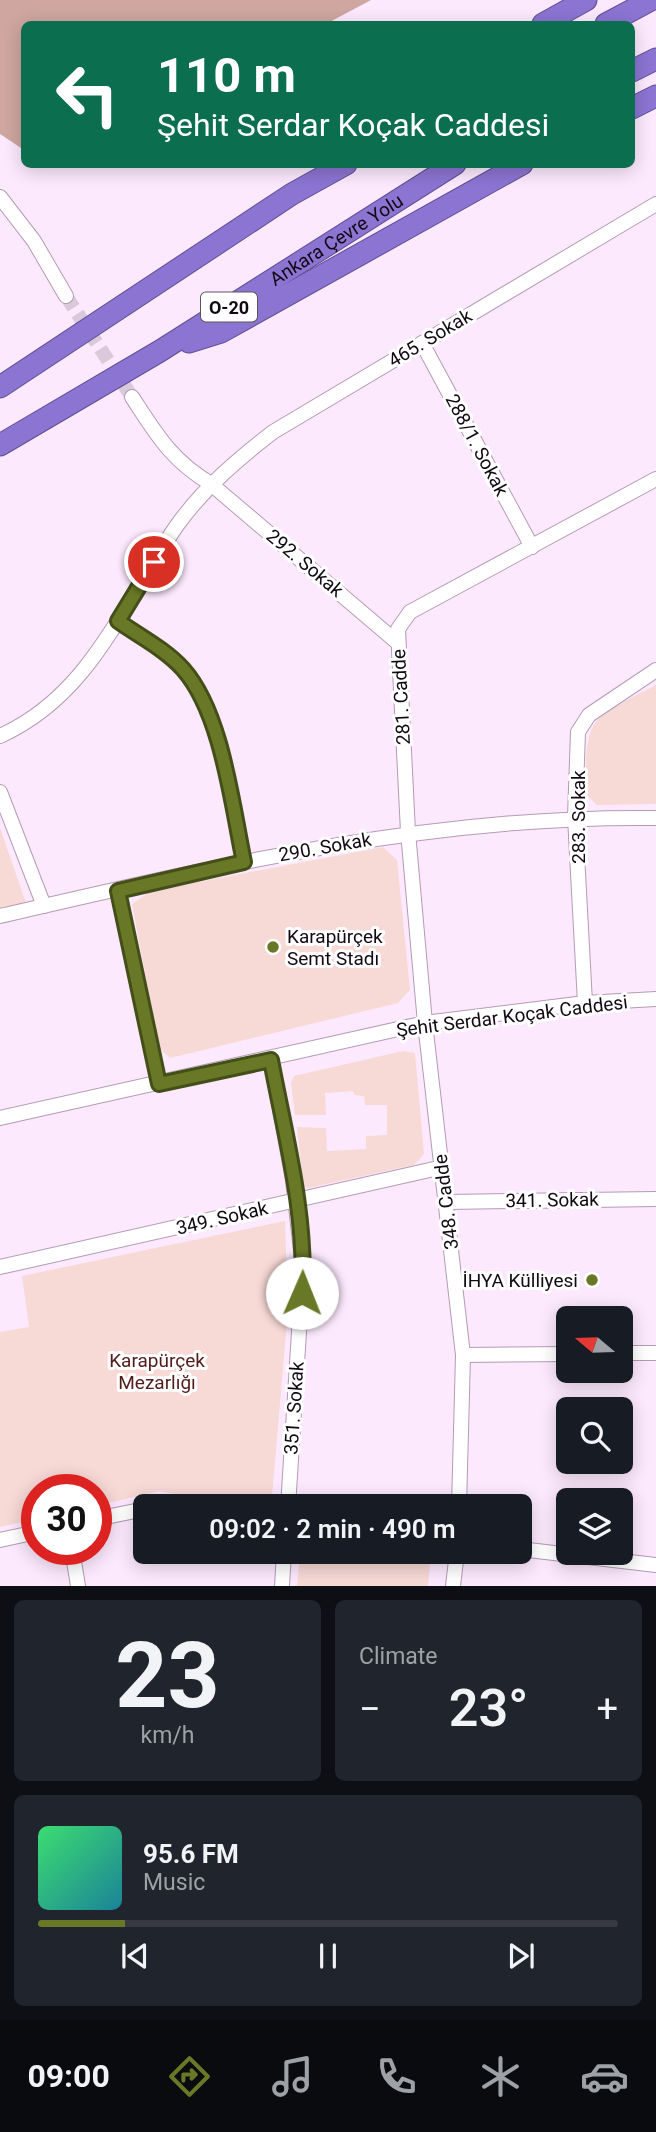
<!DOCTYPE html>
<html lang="en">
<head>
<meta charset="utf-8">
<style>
	:root { --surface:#171b24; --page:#20242c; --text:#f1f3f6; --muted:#9ea1a6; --line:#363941; --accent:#697826 }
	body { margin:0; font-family:Roboto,sans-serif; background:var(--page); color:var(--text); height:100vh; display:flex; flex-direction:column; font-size:26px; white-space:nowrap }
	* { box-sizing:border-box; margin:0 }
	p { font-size:23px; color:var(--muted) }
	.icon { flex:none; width:38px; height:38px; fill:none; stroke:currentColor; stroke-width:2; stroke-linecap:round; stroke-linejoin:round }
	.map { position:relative; height:1586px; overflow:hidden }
	.details { display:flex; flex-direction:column; gap:14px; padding:14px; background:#0d0f14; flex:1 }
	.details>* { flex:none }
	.hud { position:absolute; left:21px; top:21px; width:614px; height:147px; border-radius:10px; box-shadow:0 4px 18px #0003; background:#0b6e4f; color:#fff; overflow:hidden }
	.needle { width:46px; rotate:289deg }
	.fabs { position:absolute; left:556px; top:1306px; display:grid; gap:14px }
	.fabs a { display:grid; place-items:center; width:77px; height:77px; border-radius:10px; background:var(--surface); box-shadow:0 4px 18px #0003; font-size:35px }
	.speed { position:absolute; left:21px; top:1474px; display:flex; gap:14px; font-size:35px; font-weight:700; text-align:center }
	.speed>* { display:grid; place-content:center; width:91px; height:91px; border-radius:50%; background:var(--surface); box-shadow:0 4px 18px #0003; line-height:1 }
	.speed .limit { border:10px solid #d22; background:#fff; color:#111 }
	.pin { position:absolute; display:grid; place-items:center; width:60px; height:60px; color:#fff; margin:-30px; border:4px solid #fff; border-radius:50%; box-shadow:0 2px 7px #0007 }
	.me { position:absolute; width:77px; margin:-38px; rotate:1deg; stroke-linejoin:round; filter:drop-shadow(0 0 5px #0008) }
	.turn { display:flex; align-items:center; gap:24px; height:147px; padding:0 21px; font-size:32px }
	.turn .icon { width:91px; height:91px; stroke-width:2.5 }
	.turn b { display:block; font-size:49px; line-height:60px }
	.big { font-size:52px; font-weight:600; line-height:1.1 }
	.details .card { flex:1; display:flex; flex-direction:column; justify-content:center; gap:10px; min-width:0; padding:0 24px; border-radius:10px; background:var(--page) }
	.details .dial { align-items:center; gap:0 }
	.dial b { font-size:91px; line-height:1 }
	.song { display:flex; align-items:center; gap:21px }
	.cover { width:84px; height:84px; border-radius:10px; background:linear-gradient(135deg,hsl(140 70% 55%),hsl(190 70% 35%)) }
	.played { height:7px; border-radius:4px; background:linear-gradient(90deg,var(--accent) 15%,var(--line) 15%) }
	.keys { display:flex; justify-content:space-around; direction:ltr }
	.heat { display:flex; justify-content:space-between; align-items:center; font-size:38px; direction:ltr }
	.details .tiles { flex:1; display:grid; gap:14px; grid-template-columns:1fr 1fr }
	.card:last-child { grid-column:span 2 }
	.trip { position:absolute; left:133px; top:1494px; width:399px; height:70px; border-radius:10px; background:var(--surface); box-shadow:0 4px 18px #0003; font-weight:600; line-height:70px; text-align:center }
	.tabs { display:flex; height:112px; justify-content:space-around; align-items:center; background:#090b0e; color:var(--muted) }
	.tabs .icon { width:49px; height:49px }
	.tabs .on { color:var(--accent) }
	.tabs b { font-size:32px; color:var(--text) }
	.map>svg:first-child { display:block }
	.green { fill:#f7d9d6 }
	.forest { fill:#cfa6a0 }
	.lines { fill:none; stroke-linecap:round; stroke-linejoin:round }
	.minor-tunnel { stroke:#dac8db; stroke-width:14; stroke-dasharray:14 7; stroke-linecap:butt }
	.minor-casing { stroke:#b39bb4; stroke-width:16 }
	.highway-casing { stroke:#614f90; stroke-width:23 }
	.minor { stroke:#fff; stroke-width:14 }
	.highway { stroke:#8c74d3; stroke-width:21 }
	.route-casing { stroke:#444e19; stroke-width:18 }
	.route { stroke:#697826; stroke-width:12 }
	.poi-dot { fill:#697826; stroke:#fff; stroke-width:2.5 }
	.labels { text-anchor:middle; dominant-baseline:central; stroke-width:6; stroke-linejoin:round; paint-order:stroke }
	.shield { fill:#fff; stroke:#59545a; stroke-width:2 }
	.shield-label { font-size:18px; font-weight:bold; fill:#120a13 }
	.street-label { font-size:19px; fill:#120a13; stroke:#fff }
	.poi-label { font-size:19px; fill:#120a13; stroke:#fff; text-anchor:start }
	.park-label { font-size:19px; fill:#511c19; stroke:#fff }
</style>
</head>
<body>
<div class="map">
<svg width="656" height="1586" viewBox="0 0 656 1586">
	<rect width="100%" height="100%" fill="#fde9fe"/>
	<g class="green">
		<path d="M656,685V804L597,805L585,793C587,714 587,721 656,685Z"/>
		<polygon points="0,828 26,903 0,908"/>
		<polygon points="383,847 397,860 410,990 398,1003 170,1058 159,1048 132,904 151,891"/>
		<polygon points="403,1051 415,1053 424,1154 414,1165 308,1188 303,1186 297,1127 326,1128 327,1151 366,1149 366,1136 387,1135 387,1105 365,1105 364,1096 354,1095 353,1091 325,1093 326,1115 295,1115 291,1083 294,1076"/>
		<polygon points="285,1221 288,1311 271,1507 237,1507 159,1491 96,1506 96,1489 37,1489 37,1519 0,1527 0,1332 29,1327 22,1276"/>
		<polygon points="300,1552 346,1552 430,1563 428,1586 297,1586"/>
	</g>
	<polygon class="forest" points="0,0 371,0 326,24 24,24 24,150 0,134"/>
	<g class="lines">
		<polyline class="minor-tunnel" points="66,296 132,397"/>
		<g class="minor-casing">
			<g id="minor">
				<polyline points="0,197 34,241 66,296"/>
				<polyline points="422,343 532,547"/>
				<path d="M132,397C157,435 171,460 211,484L398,643"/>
				<path d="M118,622C139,636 165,649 183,669C223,713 232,805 244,862"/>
				<path d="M0,736C93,694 123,601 178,524C204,488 238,459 273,432L656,204"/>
				<polyline points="0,792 44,906"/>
				<polyline points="118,891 159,1084"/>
				<path d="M0,916C216,866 433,815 656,818"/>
				<polyline points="585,1003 575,817 578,732 589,715 656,670"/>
				<polyline points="271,1060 293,1180 303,1268 288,1507"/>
				<polyline points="0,1118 425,1023 585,1003 656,999"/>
				<polyline points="447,1202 656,1199"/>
				<polyline points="0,1267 443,1167"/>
				<polyline points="621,1353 656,1353"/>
				<polyline points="463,1355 569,1354"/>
				<polyline points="158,1507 174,1507"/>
				<polyline points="459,1507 463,1355 425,1023 408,832 398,629 410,612 656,479"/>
				<polyline points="96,1519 145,1509"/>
				<polyline points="0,1540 37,1532"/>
				<polyline points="72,1549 78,1586"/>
				<polyline points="520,1549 656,1565"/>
				<polyline points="282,1586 284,1552"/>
				<polyline points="453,1586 457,1552"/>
			</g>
		</g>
		<g class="highway-casing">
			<g id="highway">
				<polyline points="543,24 586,0"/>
				<polyline points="606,24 651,0"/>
				<polyline points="632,71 656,59"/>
				<polyline points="632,108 656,96"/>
				<polyline points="189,342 221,332 522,164"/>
				<polyline points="0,387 292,194 346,164"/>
				<path id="s1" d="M0,445L160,351L455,164"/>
			</g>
		</g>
		<use href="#minor" class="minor"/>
		<use href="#highway" class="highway"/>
	</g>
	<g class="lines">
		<g class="route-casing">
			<path id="route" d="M154,562L118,621C139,636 165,649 183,669C222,713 232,805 244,862L118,891L159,1084L271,1060C285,1135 307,1216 302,1293"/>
		</g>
		<use href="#route" class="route"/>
	</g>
	<g class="poi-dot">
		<circle cx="273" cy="947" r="7"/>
		<circle cx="592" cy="1280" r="7"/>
	</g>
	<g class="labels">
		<rect class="shield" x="201" y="292.5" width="56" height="29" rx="5"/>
		<g class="shield-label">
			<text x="229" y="307">O-20</text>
		</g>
		<g class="street-label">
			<text stroke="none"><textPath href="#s1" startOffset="394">Ankara Çevre Yolu</textPath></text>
			<text transform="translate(430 338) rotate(-31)">465. Sokak</text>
			<text transform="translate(477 445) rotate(62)">288/1. Sokak</text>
			<text transform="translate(305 563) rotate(40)">292. Sokak</text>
			<text transform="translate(401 697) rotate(-93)">281. Cadde</text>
			<text transform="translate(578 817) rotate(-90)">283. Sokak</text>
			<text transform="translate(325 847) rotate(-10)">290. Sokak</text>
			<text transform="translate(512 1016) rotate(-7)">Şehit Serdar Koçak Caddesi</text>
			<text transform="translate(552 1200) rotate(-1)">341. Sokak</text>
			<text transform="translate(446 1202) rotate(-97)">348. Cadde</text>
			<text transform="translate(222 1218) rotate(-13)">349. Sokak</text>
			<text transform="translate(294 1408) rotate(-86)">351. Sokak</text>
		</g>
		<g class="poi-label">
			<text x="287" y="936">Karapürçek<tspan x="287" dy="22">Semt Stadı</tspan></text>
			<text x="578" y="1280" text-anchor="end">İHYA Külliyesi</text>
		</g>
		<g class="park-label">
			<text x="157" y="1360">Karapürçek<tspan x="157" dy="22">Mezarlığı</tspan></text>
		</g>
	</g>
</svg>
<div class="fabs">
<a><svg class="needle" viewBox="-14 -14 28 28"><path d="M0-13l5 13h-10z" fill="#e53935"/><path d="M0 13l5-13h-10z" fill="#9ea1a6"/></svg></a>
<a><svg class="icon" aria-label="search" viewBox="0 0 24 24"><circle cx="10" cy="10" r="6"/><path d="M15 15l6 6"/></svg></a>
<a><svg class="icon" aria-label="layers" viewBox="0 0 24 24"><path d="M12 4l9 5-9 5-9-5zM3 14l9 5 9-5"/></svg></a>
</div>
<div class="speed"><div class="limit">30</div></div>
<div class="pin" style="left:154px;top:562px;background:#d93025"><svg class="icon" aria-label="arrive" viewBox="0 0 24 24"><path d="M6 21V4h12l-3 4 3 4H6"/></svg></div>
<svg class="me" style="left:302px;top:1293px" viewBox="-20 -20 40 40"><circle r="19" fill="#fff"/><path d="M0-13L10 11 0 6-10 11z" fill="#697826"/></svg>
<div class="trip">09:02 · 2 min · 490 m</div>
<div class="hud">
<div class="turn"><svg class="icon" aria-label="left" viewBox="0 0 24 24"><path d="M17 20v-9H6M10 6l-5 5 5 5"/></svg><div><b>110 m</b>Şehit Serdar Koçak Caddesi</div></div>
</div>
</div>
<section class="details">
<div class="tiles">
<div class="card dial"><b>23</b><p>km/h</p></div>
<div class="card"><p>Climate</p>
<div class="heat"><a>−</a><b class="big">23°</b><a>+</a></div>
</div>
<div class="card">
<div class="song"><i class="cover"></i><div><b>95.6 FM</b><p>Music</p></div></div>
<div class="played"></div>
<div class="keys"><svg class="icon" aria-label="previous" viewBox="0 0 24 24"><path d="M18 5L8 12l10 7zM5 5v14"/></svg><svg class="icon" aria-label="pause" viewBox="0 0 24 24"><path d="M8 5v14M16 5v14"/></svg><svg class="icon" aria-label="next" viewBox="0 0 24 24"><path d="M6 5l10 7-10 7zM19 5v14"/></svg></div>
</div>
</div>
</section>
<nav class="tabs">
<b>09:00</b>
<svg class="icon on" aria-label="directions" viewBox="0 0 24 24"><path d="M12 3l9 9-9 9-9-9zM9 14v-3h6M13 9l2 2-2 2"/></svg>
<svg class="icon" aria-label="music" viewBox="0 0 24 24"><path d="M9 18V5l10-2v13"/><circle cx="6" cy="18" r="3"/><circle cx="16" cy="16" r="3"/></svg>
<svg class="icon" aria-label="phone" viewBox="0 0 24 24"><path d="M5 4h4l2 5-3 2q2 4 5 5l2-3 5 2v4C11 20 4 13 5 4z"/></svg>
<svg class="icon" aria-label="climate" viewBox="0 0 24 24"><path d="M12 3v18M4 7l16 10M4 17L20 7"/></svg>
<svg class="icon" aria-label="car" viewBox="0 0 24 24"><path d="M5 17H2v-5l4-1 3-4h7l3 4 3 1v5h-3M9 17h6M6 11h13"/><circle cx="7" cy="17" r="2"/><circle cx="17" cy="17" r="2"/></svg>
</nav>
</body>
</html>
